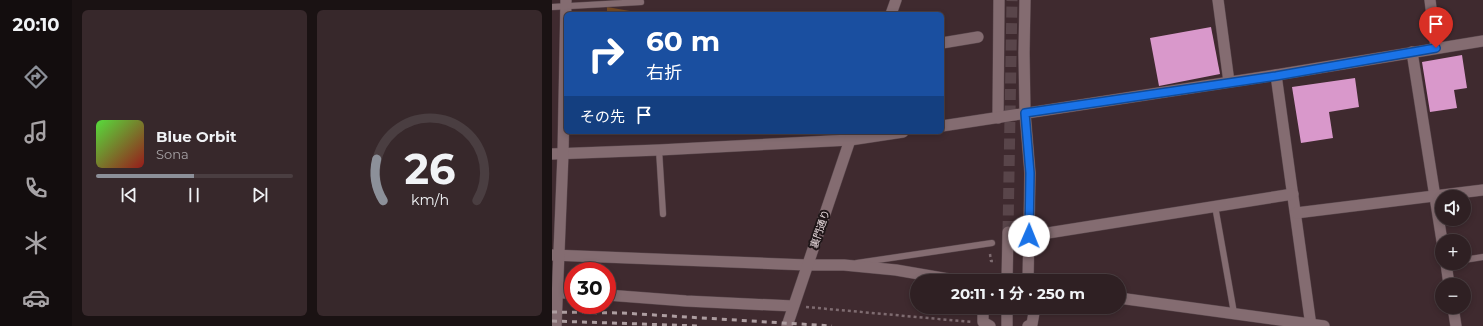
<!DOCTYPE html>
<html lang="ja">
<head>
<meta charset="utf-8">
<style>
	:root { --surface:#2f2023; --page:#37282b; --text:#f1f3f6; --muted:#a7a3a6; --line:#4a3e41; --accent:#8c9099 }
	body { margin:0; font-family:Montserrat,"Noto Sans JP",sans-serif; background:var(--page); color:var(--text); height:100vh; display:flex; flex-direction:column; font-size:15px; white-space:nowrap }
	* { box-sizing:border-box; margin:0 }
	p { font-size:13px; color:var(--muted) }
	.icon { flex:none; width:22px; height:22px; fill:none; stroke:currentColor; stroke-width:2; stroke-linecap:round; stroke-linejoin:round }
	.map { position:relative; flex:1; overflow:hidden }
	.panel { display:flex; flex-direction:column; gap:10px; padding:10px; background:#1a1213; width:480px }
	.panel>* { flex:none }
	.hud { position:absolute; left:12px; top:12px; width:380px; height:122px; border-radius:6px; box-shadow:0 2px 6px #0003,0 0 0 1px var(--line); background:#1a4fa0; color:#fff; overflow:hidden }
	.buttons { position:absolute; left:883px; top:190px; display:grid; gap:8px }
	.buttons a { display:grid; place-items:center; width:36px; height:36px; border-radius:50%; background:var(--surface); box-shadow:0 2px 6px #0003,0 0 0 1px var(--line); font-size:20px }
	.speed { position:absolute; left:12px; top:262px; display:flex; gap:8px; font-size:20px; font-weight:700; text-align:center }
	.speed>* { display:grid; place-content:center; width:52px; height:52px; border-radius:50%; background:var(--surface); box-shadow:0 2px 6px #0003,0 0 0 1px var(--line); line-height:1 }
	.speed .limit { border:6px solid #d22; background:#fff; color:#111 }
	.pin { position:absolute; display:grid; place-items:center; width:34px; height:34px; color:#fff; margin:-41px -17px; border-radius:50% 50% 50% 0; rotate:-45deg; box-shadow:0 0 4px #0007 }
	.pin .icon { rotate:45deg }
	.me { position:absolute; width:44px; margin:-22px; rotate:1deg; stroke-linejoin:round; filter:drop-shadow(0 0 3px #0008) }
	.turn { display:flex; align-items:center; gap:14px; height:84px; padding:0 16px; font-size:18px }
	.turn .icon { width:52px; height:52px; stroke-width:2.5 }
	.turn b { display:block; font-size:28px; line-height:34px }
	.then { display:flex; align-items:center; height:38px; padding:0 16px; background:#0003; gap:8px; font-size:15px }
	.panel .card { flex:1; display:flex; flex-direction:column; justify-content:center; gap:6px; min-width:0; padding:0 14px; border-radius:6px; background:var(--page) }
	.panel .dial { align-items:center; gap:0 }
	.dial svg { height:104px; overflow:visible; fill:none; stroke:var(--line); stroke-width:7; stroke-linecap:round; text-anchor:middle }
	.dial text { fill:var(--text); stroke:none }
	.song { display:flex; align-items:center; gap:12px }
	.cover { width:48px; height:48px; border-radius:6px; background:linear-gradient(135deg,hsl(110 70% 55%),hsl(0 70% 35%)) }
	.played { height:4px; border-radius:2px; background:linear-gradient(90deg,var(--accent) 50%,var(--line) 50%) }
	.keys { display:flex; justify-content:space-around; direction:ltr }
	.panel .tiles { flex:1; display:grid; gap:10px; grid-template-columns:repeat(2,1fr) }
	.trip { position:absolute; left:358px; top:274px; width:216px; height:40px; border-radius:20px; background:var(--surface); box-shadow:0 2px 6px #0003,0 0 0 1px var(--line); font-weight:700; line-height:40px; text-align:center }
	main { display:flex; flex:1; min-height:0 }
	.tab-bar { display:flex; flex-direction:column; width:72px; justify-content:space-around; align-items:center; background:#130d0e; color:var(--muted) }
	.tab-bar .icon { width:28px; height:28px }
	.tab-bar .active { color:var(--accent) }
	.tab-bar b { font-size:18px; color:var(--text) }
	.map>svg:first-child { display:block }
	.green { fill:#714823 }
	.building { fill:#d998cb }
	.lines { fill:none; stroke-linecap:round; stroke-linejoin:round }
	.tertiary-tunnel { stroke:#59454a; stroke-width:11; stroke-dasharray:11 5.5; stroke-linecap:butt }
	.service-casing { stroke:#59474c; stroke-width:7 }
	.minor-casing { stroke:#59474c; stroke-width:12 }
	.tertiary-casing { stroke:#59474c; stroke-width:12 }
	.path { stroke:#7e6b70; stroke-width:2.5; stroke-dasharray:3 3; stroke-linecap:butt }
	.service { stroke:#846c71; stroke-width:6 }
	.minor { stroke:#846c71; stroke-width:11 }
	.tertiary { stroke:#846c71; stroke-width:11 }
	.rail { stroke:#ad9da0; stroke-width:3; stroke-dasharray:5 5; stroke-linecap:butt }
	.route-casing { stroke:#114b97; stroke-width:10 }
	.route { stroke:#1a73e8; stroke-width:7 }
	.labels { text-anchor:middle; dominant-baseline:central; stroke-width:4; stroke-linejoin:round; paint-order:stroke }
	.street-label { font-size:10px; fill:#ecdee1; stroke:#1f1618 }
</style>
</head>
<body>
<main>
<nav class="tab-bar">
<b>20:10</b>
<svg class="icon active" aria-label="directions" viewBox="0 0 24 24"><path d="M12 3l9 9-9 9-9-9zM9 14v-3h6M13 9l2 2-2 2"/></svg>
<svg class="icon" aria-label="music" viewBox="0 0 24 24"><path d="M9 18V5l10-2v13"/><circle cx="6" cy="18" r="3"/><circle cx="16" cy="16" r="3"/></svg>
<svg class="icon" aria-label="phone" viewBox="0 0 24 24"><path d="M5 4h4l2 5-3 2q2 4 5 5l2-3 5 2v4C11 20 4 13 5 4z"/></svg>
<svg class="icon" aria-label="climate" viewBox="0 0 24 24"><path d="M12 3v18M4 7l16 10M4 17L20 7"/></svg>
<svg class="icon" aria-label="car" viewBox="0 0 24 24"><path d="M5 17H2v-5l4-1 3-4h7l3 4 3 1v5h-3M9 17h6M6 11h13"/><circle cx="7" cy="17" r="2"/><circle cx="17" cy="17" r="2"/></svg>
</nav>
<section class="panel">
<div class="tiles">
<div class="card">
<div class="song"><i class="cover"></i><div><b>Blue Orbit</b><p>Sona</p></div></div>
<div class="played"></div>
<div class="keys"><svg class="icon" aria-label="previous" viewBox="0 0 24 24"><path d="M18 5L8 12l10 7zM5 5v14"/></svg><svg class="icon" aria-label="pause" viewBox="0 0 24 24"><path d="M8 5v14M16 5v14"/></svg><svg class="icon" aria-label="next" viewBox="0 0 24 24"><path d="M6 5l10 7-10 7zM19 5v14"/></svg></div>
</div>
<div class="card dial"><svg viewBox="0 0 100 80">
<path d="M14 69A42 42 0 1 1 86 69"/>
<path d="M14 69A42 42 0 0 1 9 37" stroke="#8c9099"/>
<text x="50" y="56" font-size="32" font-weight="700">26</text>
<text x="50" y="72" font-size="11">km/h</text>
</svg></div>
</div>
</section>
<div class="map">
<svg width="931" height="326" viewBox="0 0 931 326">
	<rect width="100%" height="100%" fill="#3f2a2f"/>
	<polygon class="green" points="55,7 95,14 55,14"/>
	<g class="building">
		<polygon points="659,27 668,74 607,86 598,38"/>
		<polygon points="910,55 915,88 902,90 905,108 878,112 870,62"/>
		<polygon points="803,78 807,107 777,112 781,138 749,143 740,87"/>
	</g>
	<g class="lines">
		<polyline class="tertiary-tunnel" points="456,232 460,0"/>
		<g class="service-casing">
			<g id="service">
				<polyline points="0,7 89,2"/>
				<polyline points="107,150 111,214"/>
				<polyline points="663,206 682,313"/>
				<polyline points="912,260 931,257"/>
				<polyline points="305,263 440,243"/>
			</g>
		</g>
		<g class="minor-casing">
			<g id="minor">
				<polyline points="473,0 472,53 473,113 478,173 476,281"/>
				<polyline points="666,0 677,82"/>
				<polyline points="878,0 884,48"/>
				<polyline points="339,14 344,0"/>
				<polyline points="390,43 426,37"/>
				<polyline points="860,52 890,241"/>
				<polyline points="724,75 759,326"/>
				<polyline points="446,118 447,0"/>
				<polyline points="390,126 724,75 931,41"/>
				<polyline points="0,154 107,150 298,140 351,132"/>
				<polyline points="744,213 931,190"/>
				<polyline points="477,236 741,194"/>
				<polyline points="0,255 255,265 292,265 344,270 408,281"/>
				<polyline points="894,263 897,285"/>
				<polyline points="0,293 21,293"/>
				<polyline points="55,295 134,301 241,306"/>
				<polyline points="567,298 772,326"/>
				<polyline points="431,307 431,322 438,326"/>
				<polyline points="901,307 904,326"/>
				<polyline points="4,326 11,154 14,0"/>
				<polyline points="235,326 300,134"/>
				<polyline points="476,326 480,324 483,307"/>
			</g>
		</g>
		<g class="tertiary-casing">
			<g id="tertiary">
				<polyline points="455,281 456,232"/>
				<polyline points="455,326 455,307"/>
			</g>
		</g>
		<g class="path">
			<polyline points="438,254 439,261 444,261"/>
			<polyline points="254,307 420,322"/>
		</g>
		<use href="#service" class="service"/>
		<use href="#minor" class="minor"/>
		<use href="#tertiary" class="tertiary"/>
		<g class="rail">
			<polyline points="0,312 70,313 280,326"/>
			<polyline points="0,321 148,326"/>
		</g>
	</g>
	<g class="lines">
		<g class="route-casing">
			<polyline id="route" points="477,236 478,173 473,113 724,76 884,48"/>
		</g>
		<use href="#route" class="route"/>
	</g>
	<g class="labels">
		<g class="street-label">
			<text transform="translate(268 229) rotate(-71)">裏門通り</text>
		</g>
	</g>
</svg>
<div class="buttons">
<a><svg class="icon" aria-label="sound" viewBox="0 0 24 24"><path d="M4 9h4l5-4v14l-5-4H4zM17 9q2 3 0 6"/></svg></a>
<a>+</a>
<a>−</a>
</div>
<div class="speed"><div class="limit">30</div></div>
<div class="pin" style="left:884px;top:48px;background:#d93025"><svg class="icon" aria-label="arrive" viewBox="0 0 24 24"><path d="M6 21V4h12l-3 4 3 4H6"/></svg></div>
<svg class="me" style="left:477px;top:236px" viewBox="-20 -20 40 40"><circle r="19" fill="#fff"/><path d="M0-13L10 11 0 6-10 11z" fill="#1a73e8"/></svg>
<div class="trip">20:11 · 1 分 · 250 m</div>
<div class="hud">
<div class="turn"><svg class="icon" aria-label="right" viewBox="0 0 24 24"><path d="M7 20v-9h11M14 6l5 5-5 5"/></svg><div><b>60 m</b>右折</div></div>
<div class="then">その先<svg class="icon" aria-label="arrive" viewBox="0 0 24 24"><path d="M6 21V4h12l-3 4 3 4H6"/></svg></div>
</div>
</div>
</main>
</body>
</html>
